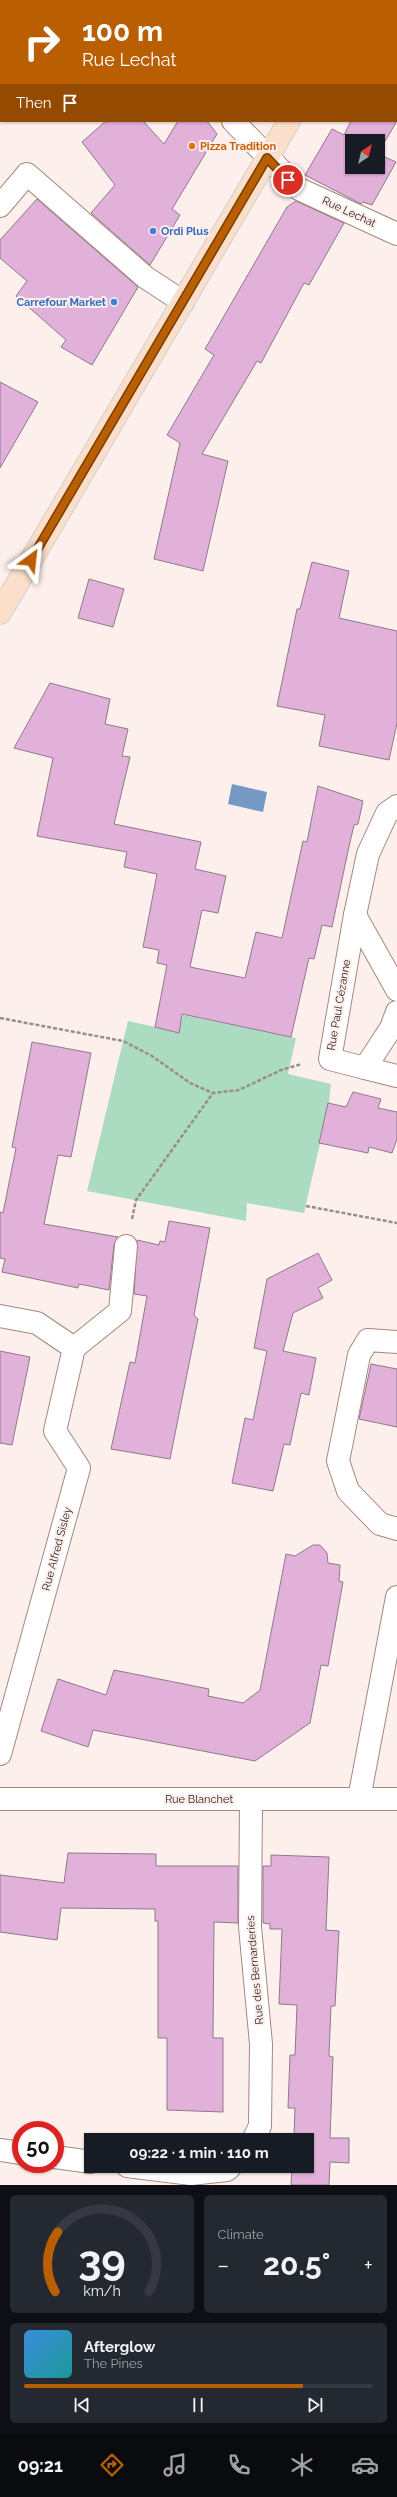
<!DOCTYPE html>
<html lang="en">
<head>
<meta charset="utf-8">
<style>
	:root { --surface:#171b24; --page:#242831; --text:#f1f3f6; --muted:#9ea1a6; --line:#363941; --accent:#b95e01 }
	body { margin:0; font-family:Raleway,sans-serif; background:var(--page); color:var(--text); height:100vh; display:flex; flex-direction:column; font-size:15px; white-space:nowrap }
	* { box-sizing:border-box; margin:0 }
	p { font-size:13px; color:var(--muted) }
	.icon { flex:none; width:22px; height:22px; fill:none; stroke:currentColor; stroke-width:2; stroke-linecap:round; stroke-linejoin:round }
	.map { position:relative; height:2185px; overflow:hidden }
	.side { display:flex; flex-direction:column; gap:10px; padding:10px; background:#0d0f14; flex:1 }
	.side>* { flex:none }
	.hud { position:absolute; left:0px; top:0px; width:397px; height:122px; box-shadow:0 1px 3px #0004; background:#b95e01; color:#fff; overflow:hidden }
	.needle { width:26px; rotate:35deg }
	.fabs { position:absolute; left:345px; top:134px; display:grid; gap:8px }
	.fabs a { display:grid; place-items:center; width:40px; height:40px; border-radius:0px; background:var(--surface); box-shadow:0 1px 3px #0004; font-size:20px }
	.speed { position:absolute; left:12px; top:2121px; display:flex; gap:8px; font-size:20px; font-weight:700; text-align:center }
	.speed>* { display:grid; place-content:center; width:52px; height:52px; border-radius:50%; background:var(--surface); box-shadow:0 1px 3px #0004; line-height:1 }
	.speed .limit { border:6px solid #d22; background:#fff; color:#111 }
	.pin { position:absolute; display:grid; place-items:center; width:34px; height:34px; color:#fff; margin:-17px; border:2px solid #fff; border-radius:50%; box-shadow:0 1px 4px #0007 }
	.me { position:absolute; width:44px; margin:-22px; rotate:30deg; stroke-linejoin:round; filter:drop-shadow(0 0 3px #0008) }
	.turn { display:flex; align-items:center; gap:14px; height:84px; padding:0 16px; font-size:18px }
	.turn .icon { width:52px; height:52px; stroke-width:2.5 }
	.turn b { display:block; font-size:28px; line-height:34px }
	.then { display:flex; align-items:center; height:38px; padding:0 16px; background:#0003; gap:8px; font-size:15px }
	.big { font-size:30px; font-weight:700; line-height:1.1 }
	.side .widget { flex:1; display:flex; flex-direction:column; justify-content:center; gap:6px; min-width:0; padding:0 14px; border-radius:6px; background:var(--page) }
	.side .dial { align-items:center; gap:0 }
	.dial svg { height:104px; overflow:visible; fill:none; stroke:var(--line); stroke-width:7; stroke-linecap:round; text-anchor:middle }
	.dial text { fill:var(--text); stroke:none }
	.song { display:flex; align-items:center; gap:12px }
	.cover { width:48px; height:48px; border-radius:6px; background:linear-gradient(135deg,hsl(210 70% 55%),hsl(180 70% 35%)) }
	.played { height:4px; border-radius:2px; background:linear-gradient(90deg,var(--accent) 80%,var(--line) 80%) }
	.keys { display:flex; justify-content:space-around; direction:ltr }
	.heat { display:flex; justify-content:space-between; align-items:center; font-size:22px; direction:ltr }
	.side .tiles { flex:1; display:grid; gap:10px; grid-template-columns:1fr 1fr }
	.widget:last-child { grid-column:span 2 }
	.trip { position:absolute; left:84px; top:2133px; width:230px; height:40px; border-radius:0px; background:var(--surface); box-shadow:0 1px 3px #0004; font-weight:700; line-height:40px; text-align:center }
	.dock { display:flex; height:64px; justify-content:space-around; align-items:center; background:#090b0e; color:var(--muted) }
	.dock .icon { width:28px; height:28px }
	.dock .active { color:var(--accent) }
	.dock b { font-size:18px; color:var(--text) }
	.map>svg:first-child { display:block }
	.green { fill:#abdbc1 }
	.water { fill:#7698c5 }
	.building { fill:#e1b1da; stroke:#8e798b }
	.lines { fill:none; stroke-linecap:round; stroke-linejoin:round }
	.minor-casing { stroke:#a4887f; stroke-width:24 }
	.major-casing { stroke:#d1cfce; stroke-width:24 }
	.path { stroke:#998d89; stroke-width:2.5; stroke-dasharray:4 2; stroke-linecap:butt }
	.minor { stroke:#fff; stroke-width:22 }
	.major { stroke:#fcdfca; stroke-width:22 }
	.route-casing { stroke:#783d01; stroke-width:10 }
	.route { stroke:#b95e01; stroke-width:7 }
	.food-dot { fill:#e8710a; stroke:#fdf0ec; stroke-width:1.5 }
	.shop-dot { fill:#3f7fe0; stroke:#fdf0ec; stroke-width:1.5 }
	.labels { text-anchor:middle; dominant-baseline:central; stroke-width:4; stroke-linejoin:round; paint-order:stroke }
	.food-label { font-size:11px; font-weight:bold; fill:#c56008; stroke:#fdf0ec; text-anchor:start }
	.street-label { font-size:11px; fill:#2f2420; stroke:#fdf0ec }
	.shop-label { font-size:11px; font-weight:bold; fill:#366cbe; stroke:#fdf0ec; text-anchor:start }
</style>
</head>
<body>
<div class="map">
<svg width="397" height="2185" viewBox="0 0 397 2185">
	<rect width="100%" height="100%" fill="#fdf0ec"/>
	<polygon class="green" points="183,1015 296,1038 288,1074 331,1084 329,1104 304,1213 247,1203 246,1221 87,1191 128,1021 178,1032"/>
	<polygon class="water" points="232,784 267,792 263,812 228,804"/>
	<g class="building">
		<polygon points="106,121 143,121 164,144 178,121 207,121 217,134 172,209 180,215 150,265 91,213 115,185 82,142"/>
		<polygon points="351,121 397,121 378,153 378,141 352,141 352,167 378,167 378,154 396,162 372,205 363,202 361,204 305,175 332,129 344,135"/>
		<polygon points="37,199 138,287 92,365 61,347 66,340 16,296 27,281 0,258 0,240"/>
		<polygon points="296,201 344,223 309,285 304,283 261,363 257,361 202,454 228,461 203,571 154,559 180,443 167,435 214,355 205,349 287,207"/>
		<polygon points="0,382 38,402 0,468"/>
		<polygon points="312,562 349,571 339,618 397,631 397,723 389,760 319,746 325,715 277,706 297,609 300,609"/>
		<polygon points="89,579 124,589 113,627 78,618"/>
		<polygon points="50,683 110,699 105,724 128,729 122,756 130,757 114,824 201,842 195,869 226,876 218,913 202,910 190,967 245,978 256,932 282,938 303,841 307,842 318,786 363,801 358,824 354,825 348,851 332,927 322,925 314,959 309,958 291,1037 182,1014 179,1033 155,1027 167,965 157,963 159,950 143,947 157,874 124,867 127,852 37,836 53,758 14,748"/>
		<polygon points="32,1042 91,1053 71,1157 58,1155 44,1224 118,1237 114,1245 109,1290 79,1284 78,1288 2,1272 5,1259 0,1258 0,1212 3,1213 16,1148 12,1147"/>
		<polygon points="353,1092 381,1099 378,1108 397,1112 397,1139 392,1153 369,1147 368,1153 319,1143 328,1103 346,1107"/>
		<polygon points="169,1221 210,1228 194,1315 198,1319 170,1459 111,1449 130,1362 135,1363 147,1296 134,1294 137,1240 159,1245 160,1241 165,1242"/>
		<polygon points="318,1253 332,1280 318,1288 323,1298 293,1313 283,1351 316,1358 309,1395 301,1393 290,1445 284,1444 273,1491 232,1483 245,1418 253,1420 267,1351 254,1348 267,1279"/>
		<polygon points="0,1351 30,1357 12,1445 0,1443"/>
		<polygon points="371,1364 397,1369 397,1427 359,1419"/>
		<polygon points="313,1545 320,1545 327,1553 328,1563 340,1565 339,1581 343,1582 328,1666 321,1665 310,1723 255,1761 93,1730 88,1747 41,1731 58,1679 106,1695 114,1670 209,1689 208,1696 243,1703 260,1690 286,1554 295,1556"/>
		<polygon points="68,1853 156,1854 156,1866 238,1866 238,1923 214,1922 213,2038 223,2038 223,2112 167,2110 167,2038 158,2038 158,1921 155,1921 155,1909 61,1908 57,1940 0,1932 0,1875 64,1883"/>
		<polygon points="271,1855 329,1857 326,1930 339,1931 335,2006 331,2006 329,2056 333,2057 330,2138 349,2138 349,2163 330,2162 329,2185 291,2185 292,2166 307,2166 307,2140 267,2140 269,2135 294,2136 295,2108 288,2108 290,2055 295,2055 297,2005 279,2004 282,1929 270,1929 270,1924 263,1923 263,1866 271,1866"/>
	</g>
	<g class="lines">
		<g class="minor-casing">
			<g id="minor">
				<polyline points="141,0 142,1"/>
				<polyline points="233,121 299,189 397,234"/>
				<polyline points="0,206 27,174 145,277 183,302"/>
				<polyline points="397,806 387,813 368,854 355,915 330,1059 365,1068 391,1028 397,1012"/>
				<polyline points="355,915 397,990"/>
				<polyline points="365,1068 397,1076"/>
				<polyline points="0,1316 37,1323 74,1348 55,1431 79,1468 0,1754"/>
				<polyline points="397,1342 368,1340 359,1355 338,1461 348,1491 380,1524 397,1529"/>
				<polyline points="74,1348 120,1311 126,1246"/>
				<polyline points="0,1799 397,1799"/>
				<polyline points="251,1799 250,1927 261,2044 260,2126 253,2140"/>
				<polyline points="359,1799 397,1597"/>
				<polyline points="0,2150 21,2153"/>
				<polyline points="55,2157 91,2162"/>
				<polyline points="127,2166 191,2174 227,2170 231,2166"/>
			</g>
		</g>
		<g class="major-casing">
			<g id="major">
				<polyline points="357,1 358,0"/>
				<polyline points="0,613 289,121"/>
			</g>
		</g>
		<g class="path">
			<polyline points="0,1018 123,1041 152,1056 190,1083 213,1093 239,1090 281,1070 302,1064"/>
			<polyline points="306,1206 397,1223"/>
			<polyline points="132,1219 136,1200 213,1093"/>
		</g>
		<use href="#minor" class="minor"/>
		<use href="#major" class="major"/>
	</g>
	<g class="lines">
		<g class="route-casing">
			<polyline id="route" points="31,560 267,158 288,180"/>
		</g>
		<use href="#route" class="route"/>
	</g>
	<circle class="food-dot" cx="192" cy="146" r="4"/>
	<g class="shop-dot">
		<circle cx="153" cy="231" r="4"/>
		<circle cx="114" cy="302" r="4"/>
	</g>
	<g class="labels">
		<g class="food-label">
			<text x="200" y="146">Pizza Tradition</text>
		</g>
		<g class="street-label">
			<text transform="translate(349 212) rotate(25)">Rue Lechat</text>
			<text transform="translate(339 1005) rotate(-80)">Rue Paul Cézanne</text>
			<text transform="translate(57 1549) rotate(-75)">Rue Alfred Sisley</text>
			<text x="199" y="1799">Rue Blanchet</text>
			<text transform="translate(255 1970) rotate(-95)">Rue des Bernarderies</text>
		</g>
		<g class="shop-label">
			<text x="161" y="231">Ordi Plus</text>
			<text x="106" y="302" text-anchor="end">Carrefour Market</text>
		</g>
	</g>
</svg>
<div class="fabs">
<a><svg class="needle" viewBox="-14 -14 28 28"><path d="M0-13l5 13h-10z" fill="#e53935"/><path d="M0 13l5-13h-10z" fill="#9ea1a6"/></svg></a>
</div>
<div class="speed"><div class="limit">50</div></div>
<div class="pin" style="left:288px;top:180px;background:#d93025"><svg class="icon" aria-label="arrive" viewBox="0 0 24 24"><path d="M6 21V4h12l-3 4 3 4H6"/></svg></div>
<svg class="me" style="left:31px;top:560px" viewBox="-20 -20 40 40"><path d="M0-17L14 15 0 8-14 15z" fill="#b95e01" stroke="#fff" stroke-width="4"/></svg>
<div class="trip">09:22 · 1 min · 110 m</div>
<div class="hud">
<div class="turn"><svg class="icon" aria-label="right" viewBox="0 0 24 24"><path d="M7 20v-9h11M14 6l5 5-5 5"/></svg><div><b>100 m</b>Rue Lechat</div></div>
<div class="then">Then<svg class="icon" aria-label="arrive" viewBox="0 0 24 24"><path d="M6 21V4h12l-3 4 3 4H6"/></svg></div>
</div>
</div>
<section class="side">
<div class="tiles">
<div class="widget dial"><svg viewBox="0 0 100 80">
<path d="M14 69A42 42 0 1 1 86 69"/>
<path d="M14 69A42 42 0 0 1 16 23" stroke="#b95e01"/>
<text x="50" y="56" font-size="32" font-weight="700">39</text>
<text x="50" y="72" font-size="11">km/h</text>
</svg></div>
<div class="widget"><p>Climate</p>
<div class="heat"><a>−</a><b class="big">20.5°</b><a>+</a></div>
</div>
<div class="widget">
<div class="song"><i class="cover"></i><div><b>Afterglow</b><p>The Pines</p></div></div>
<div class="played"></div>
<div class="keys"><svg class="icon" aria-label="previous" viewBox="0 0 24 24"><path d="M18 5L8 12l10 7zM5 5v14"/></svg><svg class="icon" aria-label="pause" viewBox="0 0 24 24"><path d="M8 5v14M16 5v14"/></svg><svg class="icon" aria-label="next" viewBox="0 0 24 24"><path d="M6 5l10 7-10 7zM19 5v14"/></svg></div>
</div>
</div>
</section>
<nav class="dock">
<b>09:21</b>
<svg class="icon active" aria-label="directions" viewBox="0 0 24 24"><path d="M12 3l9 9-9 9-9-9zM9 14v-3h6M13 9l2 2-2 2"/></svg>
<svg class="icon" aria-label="music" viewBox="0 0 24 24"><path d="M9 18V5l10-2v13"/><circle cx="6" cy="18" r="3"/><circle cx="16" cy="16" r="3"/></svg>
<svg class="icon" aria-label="phone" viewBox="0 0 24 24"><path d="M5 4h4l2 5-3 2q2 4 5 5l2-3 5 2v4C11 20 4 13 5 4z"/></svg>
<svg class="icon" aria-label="climate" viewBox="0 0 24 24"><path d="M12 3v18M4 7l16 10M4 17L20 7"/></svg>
<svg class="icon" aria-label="car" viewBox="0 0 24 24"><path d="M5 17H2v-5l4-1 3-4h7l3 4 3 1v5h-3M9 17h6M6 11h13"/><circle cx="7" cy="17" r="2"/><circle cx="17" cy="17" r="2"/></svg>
</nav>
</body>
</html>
